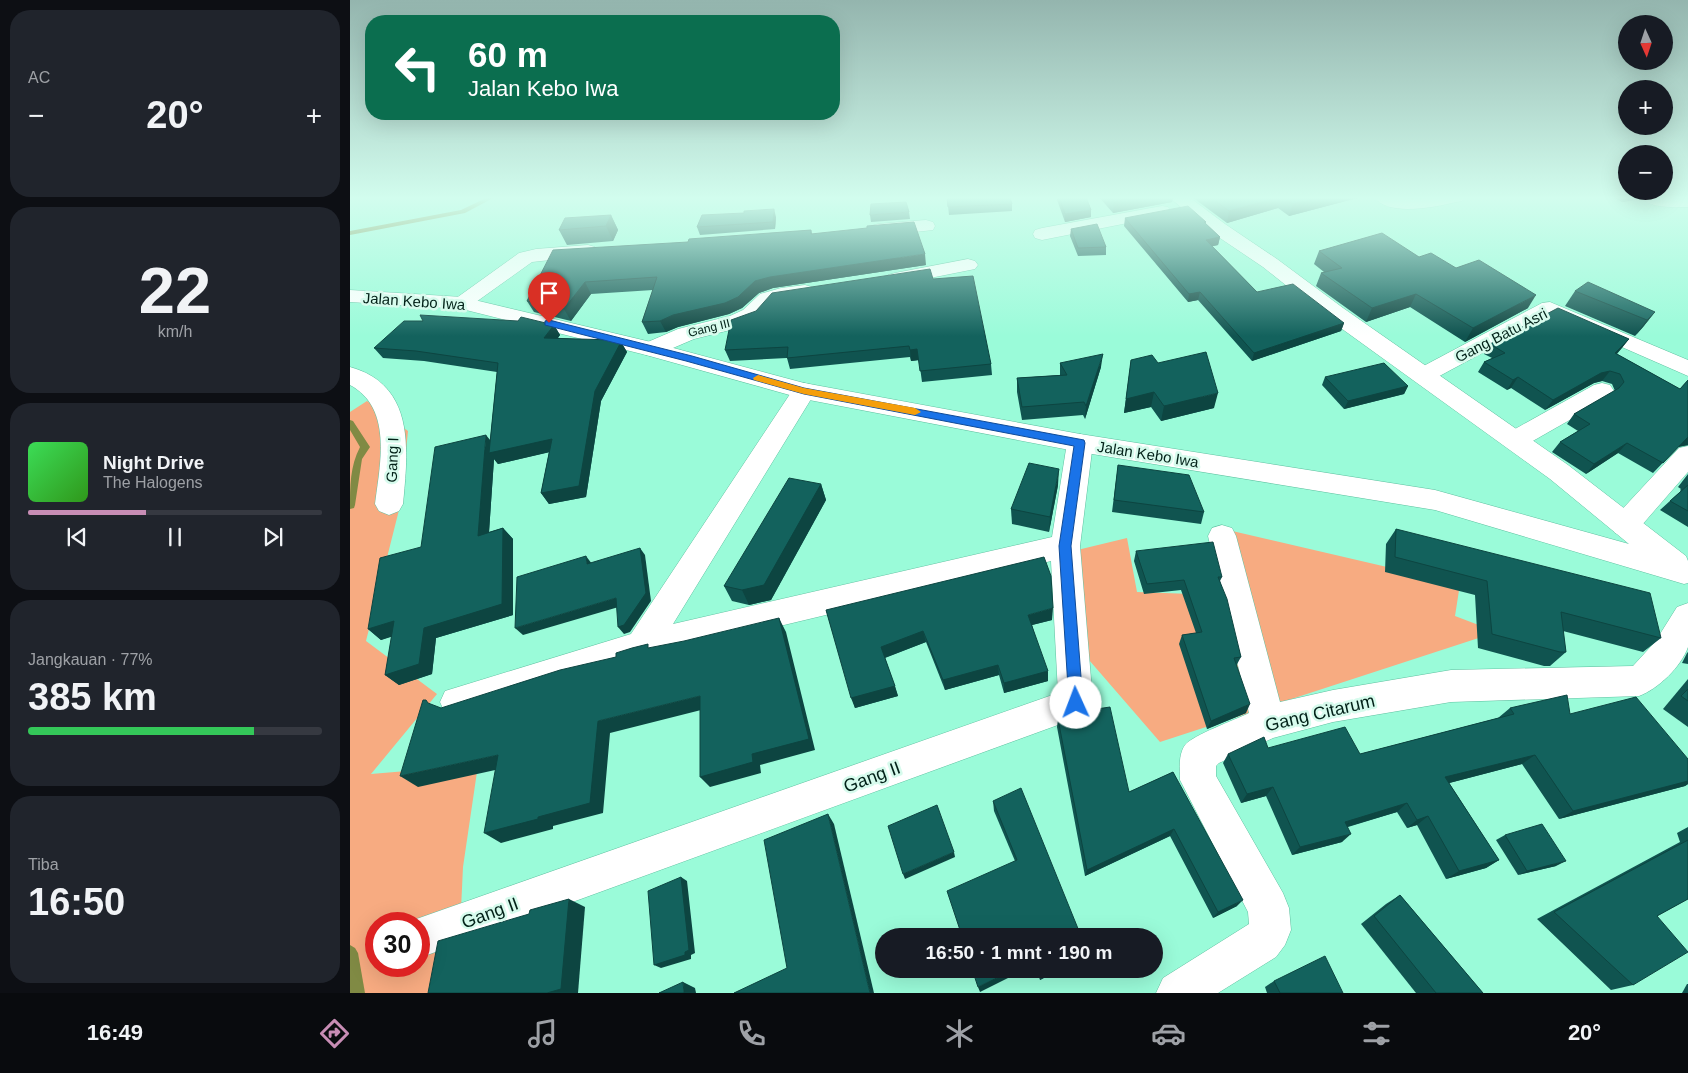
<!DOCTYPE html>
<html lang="id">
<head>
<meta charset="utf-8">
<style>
	:root { --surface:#171b24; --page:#20242c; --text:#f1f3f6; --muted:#9ea1a6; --line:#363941; --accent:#c88db5 }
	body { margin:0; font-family:Arial,sans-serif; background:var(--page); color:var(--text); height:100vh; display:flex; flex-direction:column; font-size:19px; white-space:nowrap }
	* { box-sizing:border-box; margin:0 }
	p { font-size:16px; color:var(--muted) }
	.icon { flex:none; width:28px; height:28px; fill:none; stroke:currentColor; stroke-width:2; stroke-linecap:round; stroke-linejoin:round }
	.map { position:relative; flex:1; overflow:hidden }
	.panel { display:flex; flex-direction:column; gap:10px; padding:10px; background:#0d0f14; width:350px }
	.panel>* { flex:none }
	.banner { position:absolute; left:15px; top:15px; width:475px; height:105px; border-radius:20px; box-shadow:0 5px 20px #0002; background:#0b6e4f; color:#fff; overflow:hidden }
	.needle { width:32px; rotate:177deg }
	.buttons { position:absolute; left:1268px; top:15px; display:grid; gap:10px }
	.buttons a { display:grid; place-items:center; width:55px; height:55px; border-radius:50%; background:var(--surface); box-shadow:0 5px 20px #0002; font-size:25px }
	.speed { position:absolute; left:15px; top:912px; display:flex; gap:10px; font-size:25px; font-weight:700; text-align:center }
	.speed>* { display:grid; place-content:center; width:65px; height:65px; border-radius:50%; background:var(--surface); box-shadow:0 5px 20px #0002; line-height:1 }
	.speed .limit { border:8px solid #d22; background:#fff; color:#111 }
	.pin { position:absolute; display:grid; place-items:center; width:42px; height:42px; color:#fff; margin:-51px -21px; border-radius:50% 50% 50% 0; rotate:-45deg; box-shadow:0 0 5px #0007 }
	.pin .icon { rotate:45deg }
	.me { position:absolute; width:55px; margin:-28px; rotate:358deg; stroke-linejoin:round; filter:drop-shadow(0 0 4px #0008) }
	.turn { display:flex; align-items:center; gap:18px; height:105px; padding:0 20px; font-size:22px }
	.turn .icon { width:65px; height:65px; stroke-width:2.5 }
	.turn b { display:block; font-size:35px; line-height:42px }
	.big { font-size:38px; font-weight:700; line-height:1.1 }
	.panel .widget { flex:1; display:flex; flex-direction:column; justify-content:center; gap:8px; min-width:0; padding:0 18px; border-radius:20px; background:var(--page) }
	.panel .dial { align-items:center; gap:0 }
	.dial b { font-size:65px; line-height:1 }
	.song { display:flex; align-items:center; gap:15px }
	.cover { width:60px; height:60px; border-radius:8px; background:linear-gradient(135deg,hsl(130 70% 55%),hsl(110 70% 35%)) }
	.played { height:5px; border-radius:2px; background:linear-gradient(90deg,var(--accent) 40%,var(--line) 40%) }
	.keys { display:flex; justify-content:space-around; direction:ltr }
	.heat { display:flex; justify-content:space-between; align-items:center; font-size:28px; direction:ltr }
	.charge { height:8px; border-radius:4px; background:linear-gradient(90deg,#34c759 77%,var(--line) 0) }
	.trip { position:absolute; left:525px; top:928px; width:288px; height:50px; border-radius:25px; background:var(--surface); box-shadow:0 5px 20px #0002; font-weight:700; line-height:50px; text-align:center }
	.tab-bar { display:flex; height:80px; justify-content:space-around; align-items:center; background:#090b0e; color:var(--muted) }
	.tab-bar .icon { width:35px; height:35px }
	.tab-bar .current { color:var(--accent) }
	.tab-bar b { font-size:22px; color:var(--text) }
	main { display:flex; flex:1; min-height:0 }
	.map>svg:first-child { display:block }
	.green { fill:#f7ab81; fill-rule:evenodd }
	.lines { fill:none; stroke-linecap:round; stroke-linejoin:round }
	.stream { fill:#808a44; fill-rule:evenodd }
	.minor-casing { stroke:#5fc0a0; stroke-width:1 }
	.tertiary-casing { stroke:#5fc0a0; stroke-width:1 }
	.minor { fill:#fff; fill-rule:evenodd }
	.tertiary { fill:#fff; fill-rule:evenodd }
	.wall { fill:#105450 }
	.shaded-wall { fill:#0d4541 }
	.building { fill:#13625d; stroke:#0d4541 }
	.route { fill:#1a73e8; stroke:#114b97 }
	.slow { fill:#f59e0b }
	.labels { text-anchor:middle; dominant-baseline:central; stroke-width:5; stroke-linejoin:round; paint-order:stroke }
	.far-street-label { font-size:12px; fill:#022118; stroke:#d7fbed }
	.street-label { font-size:15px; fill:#022118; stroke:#d7fbed }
	.near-street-label { font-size:18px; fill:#022118; stroke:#d7fbed }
</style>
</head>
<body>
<main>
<section class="panel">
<div class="widget"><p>AC</p>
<div class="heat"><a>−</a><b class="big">20°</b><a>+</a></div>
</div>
<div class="widget dial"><b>22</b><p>km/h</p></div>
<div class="widget">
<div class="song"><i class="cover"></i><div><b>Night Drive</b><p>The Halogens</p></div></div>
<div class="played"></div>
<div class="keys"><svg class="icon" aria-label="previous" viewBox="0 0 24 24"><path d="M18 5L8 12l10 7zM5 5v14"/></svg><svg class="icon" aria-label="pause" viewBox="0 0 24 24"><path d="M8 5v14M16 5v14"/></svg><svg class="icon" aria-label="next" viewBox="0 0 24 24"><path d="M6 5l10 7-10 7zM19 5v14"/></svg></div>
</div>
<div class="widget"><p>Jangkauan · 77%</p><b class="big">385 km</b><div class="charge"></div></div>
<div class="widget"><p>Tiba</p><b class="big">16:50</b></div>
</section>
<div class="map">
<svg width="1338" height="993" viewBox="0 0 1338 993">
	<rect width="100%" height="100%" fill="#9afbd9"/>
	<g class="green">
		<path d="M17,401L58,431L51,502L16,641L87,694L21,774L128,765L113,867L107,993H0V412ZM26,924H69V966H26Z"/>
		<polygon points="878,530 1110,584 1105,616 1147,632 810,742 739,660 719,552 777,538 787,592 897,596"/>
	</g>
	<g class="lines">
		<g class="stream">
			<polygon points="138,197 145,197 115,213 0,235 0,231 111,210"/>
			<path d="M0,420L3,421L20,447L12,459L5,505L4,508L0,509C0,486 0,466 10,447L0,430Z"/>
			<polygon points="0,945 5,948 8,953 15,993 0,993"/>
		</g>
		<g class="minor-casing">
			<g id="minor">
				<path d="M1024,197C1037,196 1050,199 1063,199C1081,199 1098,195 1115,197L1112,201L1106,202C1086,207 1038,217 1024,197Z"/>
				<path d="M1291,197H1338V207C1325,207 1300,209 1291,197Z"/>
				<polygon points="812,206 818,207 821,211 818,215 692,240 685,238 683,234 685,230 692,228"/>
				<polygon points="576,220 583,222 585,226 583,230 528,236 521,234 519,230 521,226 528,224"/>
				<polygon points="238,245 245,247 248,251 245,255 182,262 119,307 112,309 105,307 101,303 105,299 169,253 186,249"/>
				<polygon points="618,259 625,261 628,265 625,269 545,285 538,283 535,279 538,275 545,273"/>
				<polygon points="455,285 462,287 465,291 462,295 424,302 409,320 396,326 344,339 309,354 301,356 293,354 290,349 293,344 328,329 380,316 393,310 410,294 431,288"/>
				<polygon points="1200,302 1338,360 1338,376 1201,316 1082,380 1074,383 1066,380 1062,375 1066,370 1192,303"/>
				<path d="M0,367C66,385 58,451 53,504L49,511L39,515L29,511L25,504C30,464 43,408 0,385Z"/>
				<polygon points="454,383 462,385 466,391 323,624 702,537 717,443 721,437 730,434 739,437 743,443 730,546 743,703 738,714 69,958 69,924 55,923 708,693 701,561 292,659 107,718 95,713 90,702 95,691 281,634 446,385"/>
				<polygon points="1252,383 1260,385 1264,391 1260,397 1174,446 1165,449 1156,446 1152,440 1156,434 1244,385"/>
				<polygon points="1338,446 1338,472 1285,533 1275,536 1265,533 1261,525 1265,517 1329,448"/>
				<path d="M872,525L882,528L886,536L930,702L983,690L1101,670L1283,666L1305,642L1327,607L1338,603C1338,615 1338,637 1338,647C1331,667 1308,689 1289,696L1101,702L983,722L923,738L869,763L866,766V776L933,893L939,908L941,930L935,945L926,957L868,993H806L813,978L899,924L898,912L830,780C830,769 828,755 835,745C843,735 885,720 899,713L858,536L862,528Z"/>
			</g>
		</g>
		<g class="tertiary-casing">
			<polygon id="tertiary" points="819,197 839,197 875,224 927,259 993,308 1218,465 1336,556 1338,561 1338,583 1334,584 1085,510 730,452 454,399 296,355 112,309 0,302 0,290 112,297 301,342 454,383 730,434 1085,490 1279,544 1200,479 977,318 913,267 861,232"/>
		</g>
		<use href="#minor" class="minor"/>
		<use href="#tertiary" class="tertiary"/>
	</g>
	<g class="wall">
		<polygon points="597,197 662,204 662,211 599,215"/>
		<polygon points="706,197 736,197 741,210 741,217 715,222"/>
		<polygon points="749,197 823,197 822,202 763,213"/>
		<polygon points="842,197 1011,197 939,216 928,208 877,223"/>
		<polygon points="1263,197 1292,197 1291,199 1272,202"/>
		<polygon points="559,212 560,219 521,222 520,215"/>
		<polygon points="394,213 426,217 425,229 350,235 347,227"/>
		<polygon points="261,215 268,230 263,241 217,245 209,230"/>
		<polygon points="775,218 856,222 856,224 870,237 868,245 862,246 907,292 994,323 991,331 902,361 848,300 838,302 774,226"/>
		<polygon points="721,229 756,247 756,255 728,256 720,236"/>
		<polygon points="461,230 462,234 576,265 423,288 409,293 392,308 379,314 328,327 316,332 298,334 292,322 303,290 241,294 221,321 184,312 177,301 338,242"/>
		<polygon points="969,251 1069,257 1106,268 1178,308 1115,342 1060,307 1016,322 966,286 971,273 974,272 964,264"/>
		<polygon points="583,279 641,364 642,375 572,382 569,360 561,361 560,357 440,369 437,358 380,361 375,350"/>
		<polygon points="1225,291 1305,312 1293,327 1285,336 1215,306"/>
		<polygon points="204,325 210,335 208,338 271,342 277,352 251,401 236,497 199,504 191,493 199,452 148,464 144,459 139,532 153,528 163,539 163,615 86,638 82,674 49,685 35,675 42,636 31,640 18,629 140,441 147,372 74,361 33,358 24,348"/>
		<polygon points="1279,339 1267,354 1330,389 1338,380 1338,445 1328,447 1303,473 1268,453 1236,474 1202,452 1210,442 1228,431 1217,424 1224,414 1265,391 1262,384 1252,381 1244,383 1195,410 1161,388 1157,390 1128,372 1134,362 1142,358 1134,354 1140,344"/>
		<polygon points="781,360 808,363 864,408 811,421 801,407 774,413"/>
		<polygon points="710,363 751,367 735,419 733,415 672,420 667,392 667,378 710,375"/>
		<polygon points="975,377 1058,386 1054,394 994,409 972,385"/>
		<polygon points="768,465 854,512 851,524 762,512"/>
		<polygon points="1338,474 1338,527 1310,510 1331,491 1330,490 1331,489 1328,487"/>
		<polygon points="471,484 476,500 421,600 399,605 382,601 374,586"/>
		<polygon points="708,485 699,532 662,524 661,509"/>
		<polygon points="1046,529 1311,638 1293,652 1213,631 1216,652 1200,666 1194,666 1128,648 1125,595 1035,572 1036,544"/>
		<polygon points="786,551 872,577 870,581 891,657 886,666 896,713 857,729 829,644 832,635 846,633 831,590 794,594 784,561"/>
		<polygon points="476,610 702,620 682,625 698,681 654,693 649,675 595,690 576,642 535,658 548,696 505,708"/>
		<polygon points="1338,652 1338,664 1332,663 1337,653"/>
		<polygon points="1338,679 1338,727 1313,709"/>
		<polygon points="1160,708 1220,714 1338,759 1338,784 1335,786 1209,819 1172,764 1099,783 1149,860 1136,868 1096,879 1067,825 1057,828 1047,812 998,827 992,842 942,855 916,796 891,803 873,763 878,754 918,748 1010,754 1148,718"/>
		<polygon points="708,719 779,792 823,772 887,906 863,918 820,836 735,876 707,727"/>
		<polygon points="643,801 731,936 665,861 644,811"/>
		<polygon points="1338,827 1338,899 1307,916 1283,985 1261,990 1187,919 1330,842 1327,833"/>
		<polygon points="1155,835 1206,866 1168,875 1146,840"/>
		<polygon points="1050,895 1133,993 1066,993 1011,924 1036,904"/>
		<polygon points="686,969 711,969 690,980"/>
		<polygon points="924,981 993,993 917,993 915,987"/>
		<polygon points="1337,984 1338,984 1338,993 1332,993"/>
	</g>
	<g class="shaded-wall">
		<polygon points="791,197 823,197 822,202 763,213 764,201"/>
		<polygon points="931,197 928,208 877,223 879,211"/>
		<polygon points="971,197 1011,197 939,216 943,204"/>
		<polygon points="1276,197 1292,197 1291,199 1272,202"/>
		<polygon points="424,209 426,217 425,229 423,222"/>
		<polygon points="741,210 741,217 715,222 715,214"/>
		<polygon points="261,215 268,230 263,241 256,226"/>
		<polygon points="870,237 868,245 855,248 856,240"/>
		<polygon points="575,254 576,265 423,288 409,293 392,308 379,314 328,327 316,332 310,321 405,281 420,277"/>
		<polygon points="235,282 241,294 221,321 214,309"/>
		<polygon points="850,292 848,300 838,302 839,294"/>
		<polygon points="1066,294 1060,307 1016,322 1022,308"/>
		<polygon points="1186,295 1178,308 1115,342 1123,328"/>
		<polygon points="1305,312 1293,327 1285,336 1297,320"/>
		<polygon points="994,323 991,331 902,361 904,353"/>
		<polygon points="204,325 210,335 200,348 194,338"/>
		<polygon points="1279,339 1271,349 1257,363 1265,353"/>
		<polygon points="271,342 277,352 251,401 236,497 199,504 191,493"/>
		<polygon points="567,349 569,360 561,361 560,350"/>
		<polygon points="753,354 751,367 735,419 736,406"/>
		<polygon points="1260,371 1252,381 1244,383 1195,410 1203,400 1251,373"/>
		<polygon points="1168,377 1161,388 1157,390 1163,380"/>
		<polygon points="1058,386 1054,394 994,409 998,401"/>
		<polygon points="804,392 801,407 774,413 776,399"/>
		<polygon points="868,393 864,408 811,421 814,406"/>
		<polygon points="136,435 145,446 202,439 209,450 148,464 144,459 138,547 128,536"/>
		<polygon points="1338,437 1338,445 1328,447"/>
		<polygon points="1277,443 1268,453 1236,474 1244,464"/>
		<polygon points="709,469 708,485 699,532 700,517"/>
		<polygon points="471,484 476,500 421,600 399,605 392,590"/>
		<polygon points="153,528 163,539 163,615 86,638 82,674 49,685 35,675"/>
		<polygon points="290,548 295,555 301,601 280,632 274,634 268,627"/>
		<polygon points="236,556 242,564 237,564"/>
		<polygon points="266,598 272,606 173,635 165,628"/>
		<polygon points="703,608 702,620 678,626 678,615"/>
		<polygon points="429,618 436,632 465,750 410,765 411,773 360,787 350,777 402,754"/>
		<polygon points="44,621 57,632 31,640 18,629"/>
		<polygon points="573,631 576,642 534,658 531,647"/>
		<polygon points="648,665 649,675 595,690 593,680"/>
		<polygon points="698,671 698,681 654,693 654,683"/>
		<polygon points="545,686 548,696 505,708 501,698"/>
		<polygon points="350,696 359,708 260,733 253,813 203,826 203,829 151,843 134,833 188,817 248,721"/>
		<polygon points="900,704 896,713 857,729 861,721"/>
		<polygon points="148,755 163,766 68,787 50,776"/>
		<polygon points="1185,755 1172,764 1084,787 1095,777"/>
		<polygon points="1338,781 1338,784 1335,786 1209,819 1223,811"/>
		<polygon points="923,787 916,796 891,803 897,794"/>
		<polygon points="1057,803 1047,812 986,830 995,822"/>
		<polygon points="478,814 484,824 524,993 520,993"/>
		<polygon points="1078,816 1067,825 1057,828 1067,820"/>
		<polygon points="824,829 820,836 735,876 737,870"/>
		<polygon points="1001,834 992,842 942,855 950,847"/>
		<polygon points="604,852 605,857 555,879 553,874"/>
		<polygon points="1149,860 1136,868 1096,879 1109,871"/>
		<polygon points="1216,861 1206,866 1168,875 1177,871"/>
		<polygon points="331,877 337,881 345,953 341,955 341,959 311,968 304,965"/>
		<polygon points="219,899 235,907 228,993 197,993"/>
		<polygon points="893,900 887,906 863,918 868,912"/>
		<polygon points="665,969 676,969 630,992 628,987"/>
		<polygon points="702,969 711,969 690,980 691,974"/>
		<polygon points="333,982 345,988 346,993 334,993"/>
	</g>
	<g class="building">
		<polygon points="597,197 660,197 662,204 598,207"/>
		<polygon points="709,197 736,197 741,210 715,214"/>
		<polygon points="760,197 791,197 764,201"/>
		<polygon points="860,197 930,197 879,211"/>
		<polygon points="932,197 971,197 943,204"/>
		<polygon points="556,202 559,212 520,215 521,204"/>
		<polygon points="838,206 856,222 854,222 870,237 856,240 907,292 943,284 994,323 904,353 850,292 839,294 775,218"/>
		<polygon points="424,209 423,222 347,227 352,215 394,213 394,211"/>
		<polygon points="261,215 256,226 209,230 215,218"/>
		<polygon points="564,222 575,254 420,277 405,281 388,297 375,303 323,315 310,321 292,322 307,277 235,282 214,309 177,301 203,250 338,242 339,239 461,230 461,234 517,228 517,226"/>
		<polygon points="747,224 756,247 728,248 721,229"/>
		<polygon points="1032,233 1069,257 1081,253 1106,268 1129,260 1186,295 1123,328 1066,294 1022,308 971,273 992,268 969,251"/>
		<polygon points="580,269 583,279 623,276 641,364 570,371 567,349 560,350 559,346 437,358 438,347 375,350 381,320 406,311 422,293"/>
		<polygon points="1238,282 1305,312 1297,320 1225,291"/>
		<polygon points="1208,308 1279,339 1265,353 1330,389 1338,380 1338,437 1313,463 1277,443 1244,464 1210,442 1240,424 1224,414 1269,388 1274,382 1270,374 1260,371 1251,373 1203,400 1168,377 1163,380 1134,362 1155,353 1140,344"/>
		<polygon points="70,315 168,321 171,317 204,325 194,338 264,340 271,342 245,391 229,486 191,493 202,439 139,453 148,363 66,351 24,348 54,321 73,321"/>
		<polygon points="856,352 868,393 814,406 804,392 776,399 781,360 802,355 808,363"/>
		<polygon points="753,354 736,406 734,402 672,407 667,378 717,375 710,363"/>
		<polygon points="1034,363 1058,386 998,401 975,377"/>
		<polygon points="136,435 128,536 153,528 152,604 74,628 69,664 35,675 44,621 18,629 30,558 71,547 85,447"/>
		<polygon points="679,463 709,469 700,517 661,509"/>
		<polygon points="768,465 839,475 854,512 764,500"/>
		<polygon points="439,478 471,484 414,585 392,590 374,586"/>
		<polygon points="1338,485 1338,511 1320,501"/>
		<polygon points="1046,529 1300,593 1311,638 1211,612 1216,652 1210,652 1142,634 1137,581 1045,557"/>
		<polygon points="863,542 872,577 868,577 877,599 891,657 884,658 900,704 861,721 832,635 852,632 834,580 797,584 786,551"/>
		<polygon points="290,548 296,593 274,625 268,627 266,598 165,628 167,577 236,556 237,564"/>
		<polygon points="694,557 701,576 703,608 678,615 698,671 654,683 648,665 593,680 573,631 531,647 545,686 501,698 476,610"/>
		<polygon points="429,618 459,739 402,754 403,762 350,777 350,696 248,721 240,803 188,817 188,819 134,833 148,755 50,776 73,700 76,700 78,703 91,708 210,670 266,657 266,653 282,648 298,644 298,648 334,641"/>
		<polygon points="1338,689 1338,701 1331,696"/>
		<polygon points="1217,695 1220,714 1286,697 1338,759 1338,781 1223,811 1185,755 1095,777 1149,860 1109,871 1078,816 1067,820 1057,803 995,822 1001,834 950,847 923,787 897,794 878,754 914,737 918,748 995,727 1010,754 1164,714 1160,708"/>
		<polygon points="760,707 779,792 823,772 893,900 868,912 824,829 737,870 708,719 727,712"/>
		<polygon points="671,788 731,936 612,936 597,891 667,860 643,801"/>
		<polygon points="587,805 604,852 553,874 538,826"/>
		<polygon points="478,814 520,993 384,993 437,968 414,840"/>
		<polygon points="1192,824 1216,861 1177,871 1155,835"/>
		<polygon points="1338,840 1338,899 1307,916 1338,952 1283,985 1204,912"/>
		<polygon points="331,877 339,950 335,952 335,955 304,965 298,891"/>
		<polygon points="1050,895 1133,993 1086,993 1024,916"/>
		<polygon points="219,899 211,989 197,993 78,993 88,941 179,914 180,910"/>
		<polygon points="975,956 993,993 930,993 924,981"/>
		<polygon points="622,969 665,969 628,987"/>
		<polygon points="689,969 702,969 691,974"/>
		<polygon points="333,982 334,993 309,993"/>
	</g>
	<linearGradient id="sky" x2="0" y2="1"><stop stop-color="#94b5ae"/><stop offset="0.59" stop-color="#d2fdee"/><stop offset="1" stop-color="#d2fdee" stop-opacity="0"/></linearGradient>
	<rect width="1338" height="336" fill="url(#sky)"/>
	<polygon class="route" points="199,320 342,356 454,388 734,440 735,443 721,546 733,703 731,708 726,710 721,708 719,703 709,546 724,446 454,394 336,361 195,325 195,321"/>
	<polygon class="slow" points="408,375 454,388 565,408 571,412 565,415 454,394 404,380 403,378"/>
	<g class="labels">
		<g class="far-street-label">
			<text transform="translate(359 328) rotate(-14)">Gang III</text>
		</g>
		<g class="street-label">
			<text transform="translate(64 301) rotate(4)">Jalan Kebo Iwa</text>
			<text transform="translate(1151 335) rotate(-27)">Gang Batu Asri</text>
			<text transform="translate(798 454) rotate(9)">Jalan Kebo Iwa</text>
			<text transform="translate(42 460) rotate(-88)">Gang I</text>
		</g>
		<g class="near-street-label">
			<text transform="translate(970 713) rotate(-13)">Gang Citarum</text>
			<text transform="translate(522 777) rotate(-20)">Gang II</text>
			<text transform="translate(140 913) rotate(-20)">Gang II</text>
		</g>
	</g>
</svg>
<div class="buttons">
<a><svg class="needle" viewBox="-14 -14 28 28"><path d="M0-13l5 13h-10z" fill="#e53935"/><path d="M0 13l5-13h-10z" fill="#9ea1a6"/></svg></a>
<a>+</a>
<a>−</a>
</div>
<div class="speed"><div class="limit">30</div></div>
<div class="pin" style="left:199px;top:323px;background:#d93025"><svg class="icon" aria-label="arrive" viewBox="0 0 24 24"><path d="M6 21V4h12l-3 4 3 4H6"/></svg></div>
<svg class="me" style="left:726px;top:703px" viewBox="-20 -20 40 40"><circle r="19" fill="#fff"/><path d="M0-13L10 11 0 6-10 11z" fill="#1a73e8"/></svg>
<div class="trip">16:50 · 1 mnt · 190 m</div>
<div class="banner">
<div class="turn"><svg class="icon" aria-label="left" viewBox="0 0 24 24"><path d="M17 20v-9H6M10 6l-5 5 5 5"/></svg><div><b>60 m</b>Jalan Kebo Iwa</div></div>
</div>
</div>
</main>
<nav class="tab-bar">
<b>16:49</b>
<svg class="icon current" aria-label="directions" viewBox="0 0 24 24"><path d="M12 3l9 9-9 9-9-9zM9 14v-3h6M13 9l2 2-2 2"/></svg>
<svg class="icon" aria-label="music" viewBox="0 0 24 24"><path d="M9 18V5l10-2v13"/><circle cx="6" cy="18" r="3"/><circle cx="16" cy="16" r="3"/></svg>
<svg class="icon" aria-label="phone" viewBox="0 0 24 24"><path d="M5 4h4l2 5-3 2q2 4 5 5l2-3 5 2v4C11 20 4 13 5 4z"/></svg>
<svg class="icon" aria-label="climate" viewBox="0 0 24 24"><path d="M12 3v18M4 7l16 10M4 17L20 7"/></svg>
<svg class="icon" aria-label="car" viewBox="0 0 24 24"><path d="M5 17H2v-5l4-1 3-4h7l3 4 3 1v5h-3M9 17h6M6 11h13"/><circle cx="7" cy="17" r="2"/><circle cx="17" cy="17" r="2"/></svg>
<svg class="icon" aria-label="filters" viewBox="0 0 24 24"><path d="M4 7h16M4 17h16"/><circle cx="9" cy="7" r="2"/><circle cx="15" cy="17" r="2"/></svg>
<b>20°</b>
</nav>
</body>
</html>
